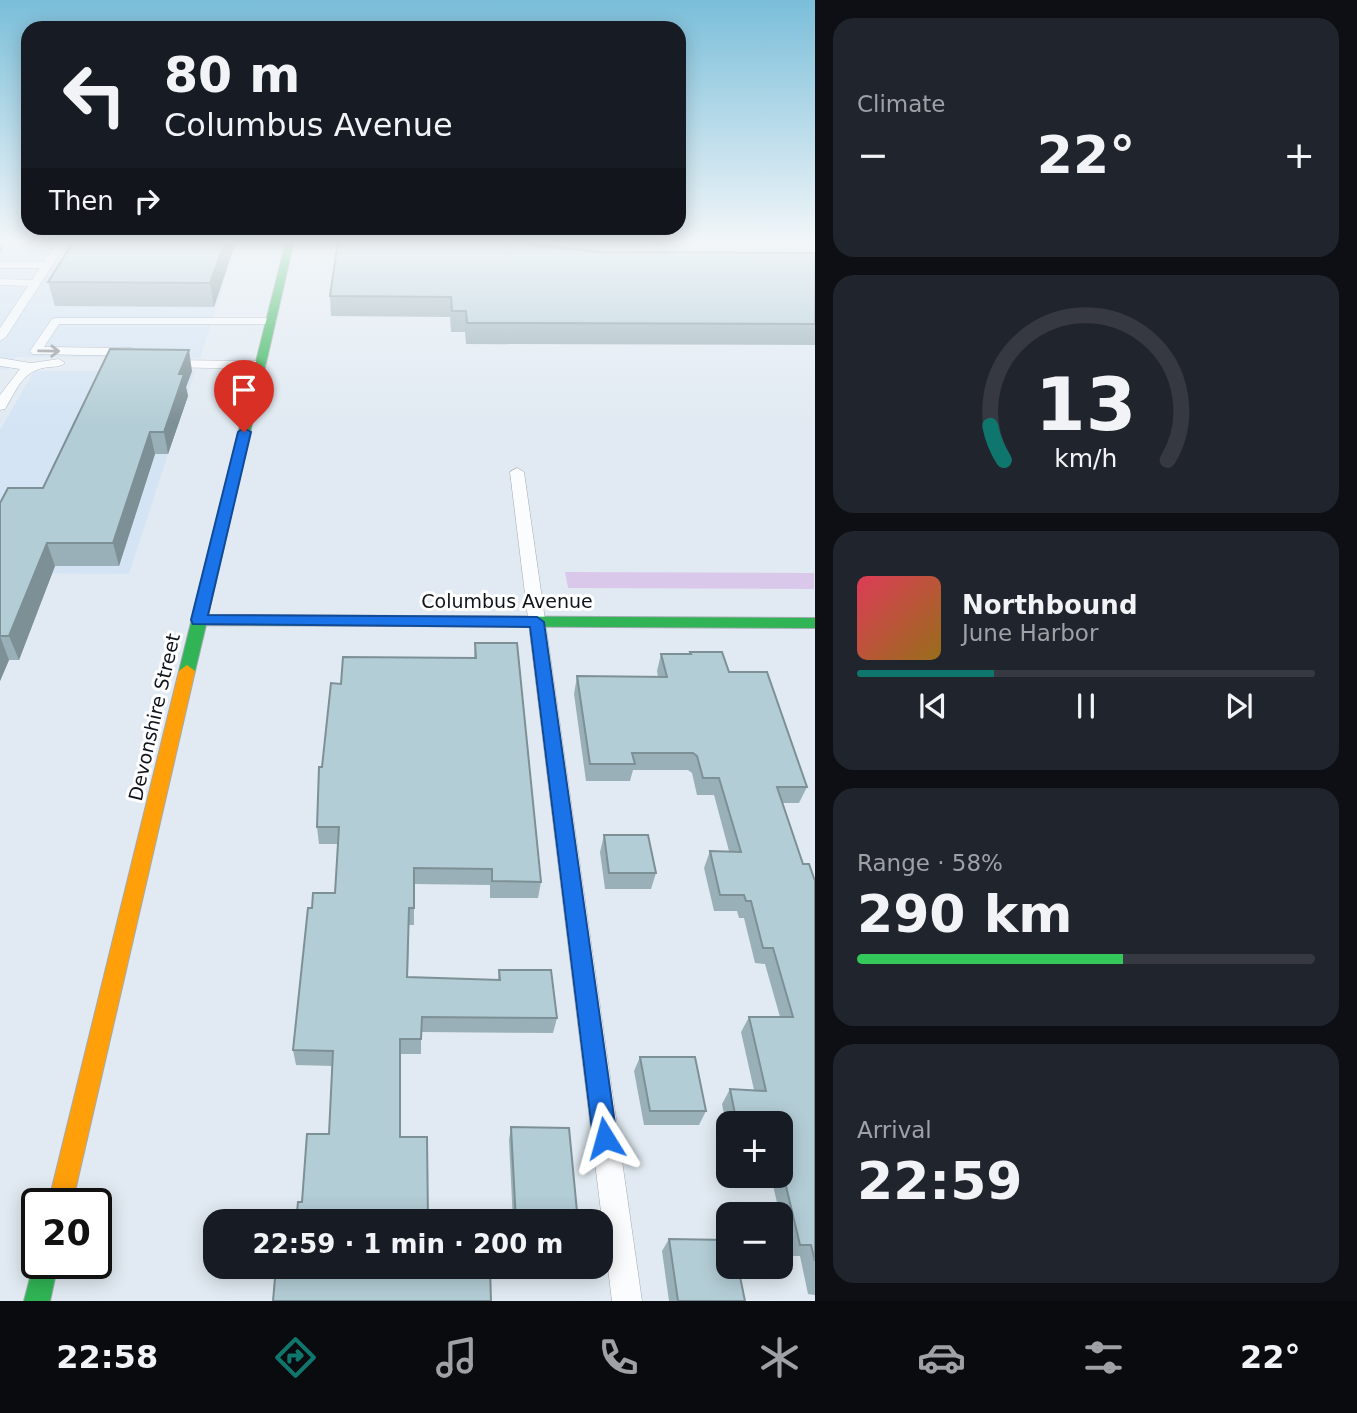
<!DOCTYPE html>
<html lang="en">
<head>
<meta charset="utf-8">
<style>
	:root { --surface:#171b24; --page:#20242c; --text:#f1f3f6; --muted:#9ea1a6; --line:#363941; --accent:#0f766e }
	body { margin:0; font-family:"DejaVu Sans",sans-serif; background:var(--page); color:var(--text); height:100vh; display:flex; flex-direction:column; font-size:26px; white-space:nowrap }
	* { box-sizing:border-box; margin:0 }
	p { font-size:23px; color:var(--muted) }
	.icon { flex:none; width:38px; height:38px; fill:none; stroke:currentColor; stroke-width:2; stroke-linecap:round; stroke-linejoin:round }
	.map { position:relative; flex:1; overflow:hidden }
	.drawer { display:flex; flex-direction:column; gap:18px; padding:18px; background:#0d0f14; width:542px }
	.drawer>* { flex:none }
	.banner { position:absolute; left:21px; top:21px; width:665px; height:214px; border-radius:21px; box-shadow:0 4px 18px #0003; background:#171b24; color:var(--text); overflow:hidden }
	.buttons { position:absolute; left:716px; top:1111px; display:grid; gap:14px }
	.buttons a { display:grid; place-items:center; width:77px; height:77px; border-radius:14px; background:var(--surface); box-shadow:0 4px 18px #0003; font-size:35px }
	.speed { position:absolute; left:21px; top:1188px; display:flex; gap:14px; font-size:35px; font-weight:700; text-align:center }
	.speed>* { display:grid; place-content:center; width:91px; height:91px; border-radius:50%; background:var(--surface); box-shadow:0 4px 18px #0003; line-height:1 }
	.speed .limit { border:4px solid #111; border-radius:10px; background:#fff; color:#111 }
	.pin { position:absolute; display:grid; place-items:center; width:60px; height:60px; color:#fff; margin:-72px -30px; border-radius:50% 50% 50% 0; rotate:-45deg; box-shadow:0 0 7px #0007 }
	.pin .icon { rotate:45deg }
	.me { position:absolute; width:77px; margin:-38px; rotate:352deg; stroke-linejoin:round; filter:drop-shadow(0 0 5px #0008) }
	.turn { display:flex; align-items:center; gap:24px; height:147px; padding:0 28px; font-size:32px }
	.turn .icon { width:91px; height:91px; stroke-width:2.5 }
	.turn b { display:block; font-size:49px; line-height:60px }
	.then { display:flex; align-items:center; height:66px; padding:0 28px; background:#0003; gap:14px; font-size:26px }
	.big { font-size:52px; font-weight:700; line-height:1.1 }
	.drawer .widget { flex:1; display:flex; flex-direction:column; justify-content:center; gap:10px; min-width:0; padding:0 24px; border-radius:21px; background:var(--page) }
	.drawer .dial { align-items:center; gap:0 }
	.dial svg { height:182px; overflow:visible; fill:none; stroke:var(--line); stroke-width:7; stroke-linecap:round; text-anchor:middle }
	.dial text { fill:var(--text); stroke:none }
	.song { display:flex; align-items:center; gap:21px }
	.cover { width:84px; height:84px; border-radius:10px; background:linear-gradient(135deg,hsl(350 70% 55%),hsl(40 70% 35%)) }
	.played { height:7px; border-radius:4px; background:linear-gradient(90deg,var(--accent) 30%,var(--line) 30%) }
	.keys { display:flex; justify-content:space-around; direction:ltr }
	.heat { display:flex; justify-content:space-between; align-items:center; font-size:38px; direction:ltr }
	.charge { height:10px; border-radius:5px; background:linear-gradient(90deg,#34c759 58%,var(--line) 0) }
	.trip { position:absolute; left:203px; top:1209px; width:410px; height:70px; border-radius:21px; background:var(--surface); box-shadow:0 4px 18px #0003; font-weight:700; line-height:70px; text-align:center }
	.dock { display:flex; height:112px; justify-content:space-around; align-items:center; background:#090b0e; color:var(--muted) }
	.dock .icon { width:49px; height:49px }
	.dock .selected { color:var(--accent) }
	.dock b { font-size:32px; color:var(--text) }
	main { display:flex; flex:1; min-height:0 }
	.map>svg:first-child { display:block }
	.built { fill:#d4e4f4 }
	.green { fill:#dac8eb }
	.lines { fill:none; stroke-linecap:round; stroke-linejoin:round }
	.lane-casing { stroke:#a3aab1; stroke-width:1 }
	.fast-casing { stroke:#a3aab1; stroke-width:2 }
	.slow-casing { stroke:#a3aab1; stroke-width:2 }
	.lane { fill:#fafcfd; fill-rule:evenodd }
	.fast { fill:#30b455; fill-rule:evenodd }
	.slow { fill:#ff9f0a; fill-rule:evenodd }
	.wall { fill:#9ab0b8 }
	.shaded-wall { fill:#7d9096 }
	.building { fill:#b3cdd6; stroke:#7d9096; stroke-width:2 }
	.oneway { stroke:#919497 }
	.route { fill:#1a73e8; stroke:#114b97; stroke-width:2 }
	.labels { text-anchor:middle; dominant-baseline:central; stroke-width:6; stroke-linejoin:round; paint-order:stroke }
	.street-label { font-size:19px; fill:#10151b; stroke:#fff }
</style>
</head>
<body>
<main>
<div class="map">
<svg width="815" height="1301" viewBox="0 0 815 1301">
	<rect width="100%" height="100%" fill="#e1eaf2"/>
	<g class="built">
		<polygon points="0,241 238,241 200,358 15,357 8,370 0,370"/>
		<polygon points="34,371 195,371 129,574 0,573 0,430"/>
	</g>
	<polygon class="green" points="565,572 814,573 814,589 568,588"/>
	<g class="lines">
		<g class="lane-casing">
			<g id="lane">
				<polygon points="58,241 68,241 6,337 0,341 0,328 28,286 0,285 0,279 32,280 40,268 0,268 0,262 44,262"/>
				<polygon points="56,318 271,318 277,321 271,324 59,324 44,347 132,348 138,352 132,356 32,354 30,351 52,319"/>
				<path d="M0,358L31,363L59,359L65,363C59,368 52,366 43,368C22,372 15,393 5,409L0,410V395L20,369L0,366Z"/>
				<polygon points="167,360 261,361 267,365 261,369 163,367 161,364"/>
				<polygon points="517,468 524,472 642,1301 612,1301 510,472"/>
			</g>
		</g>
		<g class="fast-casing">
			<g id="fast">
				<polygon points="286,241 294,241 208,615 815,618 815,628 206,625 195,671 193,675 181,675 179,671"/>
				<polygon points="36,1255 37,1264 58,1264 50,1301 24,1301"/>
			</g>
		</g>
		<g class="slow-casing">
			<polygon id="slow" points="187,665 195,671 72,1204 48,1204 179,671"/>
		</g>
		<use href="#lane" class="lane"/>
		<use href="#fast" class="fast"/>
		<use href="#slow" class="slow"/>
	</g>
	<g class="wall">
		<polygon points="236,241 214,307 55,306 48,282"/>
		<polygon points="600,252 815,253 815,345 466,344 465,332 451,332 450,317 331,316 330,296"/>
		<polygon points="192,371 186,387 188,396 168,454 155,454 119,566 55,566 19,660 9,660 0,681 0,503 43,488"/>
		<polygon points="475,643 541,882 538,898 490,898 490,885 414,884 414,925 409,925 408,977 498,980 499,970 557,1018 553,1033 421,1032 421,1054 400,1054 400,1137 428,1222 285,1218 297,1212 302,1202 329,1134 333,1066 296,1065 293,1050 312,908 335,893 338,844 319,844 317,827 322,767 474,658"/>
		<polygon points="690,652 729,672 807,787 799,803 782,803 803,864 815,881 815,1295 808,1294 800,1256 789,1256 771,1176 780,1176 780,1124 728,1124 728,1135 722,1104 730,1089 754,1090 741,1032 749,1017 780,1017 765,964 755,963 744,918 739,918 737,911 714,911 704,868 710,851 729,851 714,795 697,795 692,773 688,770 633,770 630,781 586,781 574,694 577,676 658,677 657,671 661,654 689,654"/>
		<polygon points="604,835 656,873 651,889 605,889 600,852"/>
		<polygon points="640,1057 706,1111 699,1125 644,1125 634,1071"/>
		<polygon points="511,1127 578,1222 513,1222 509,1140"/>
		<polygon points="669,1239 745,1301 669,1301 662,1251"/>
	</g>
	<g class="shaded-wall">
		<polygon points="0,241 9,241 0,253"/>
		<polygon points="225,241 236,241 214,307 210,283"/>
		<polygon points="189,350 192,371 186,387 188,396 168,454 164,432 179,374"/>
		<polygon points="150,432 155,454 119,566 113,543"/>
		<polygon points="47,543 55,566 19,660 9,636"/>
		<polygon points="0,636 9,660 0,681"/>
	</g>
	<g class="building">
		<polygon points="74,241 225,241 210,283 48,282"/>
		<polygon points="338,241 507,241 600,252 815,253 815,324 467,323 466,311 452,311 451,297 330,296"/>
		<polygon points="110,349 189,350 179,374 184,374 164,432 150,432 113,543 47,543 9,636 0,636 0,503 8,488 43,488"/>
		<polygon points="475,643 517,643 541,882 492,881 492,869 414,868 414,908 409,908 407,977 500,980 499,970 551,970 557,1018 422,1017 421,1039 400,1039 400,1137 427,1137 428,1222 280,1222 280,1218 285,1218 285,1212 297,1212 298,1202 302,1202 307,1134 329,1134 333,1051 293,1050 308,908 312,908 313,893 335,893 339,827 317,827 319,767 322,767 331,683 341,684 343,657 476,658"/>
		<polygon points="690,652 722,652 729,672 767,672 807,787 777,787 803,864 809,864 815,881 815,1261 811,1245 800,1245 780,1161 780,1124 737,1124 730,1089 766,1091 749,1017 793,1017 773,948 763,948 751,901 746,901 744,895 720,895 710,851 741,852 719,778 703,778 697,756 693,753 632,753 635,764 590,764 577,676 667,677 661,654 691,654"/>
		<polygon points="604,835 648,835 656,873 609,873"/>
		<polygon points="640,1057 695,1057 706,1111 650,1111"/>
		<polygon points="511,1127 569,1128 578,1222 516,1222"/>
		<polygon points="669,1239 728,1240 728,1267 738,1267 745,1301 678,1301"/>
		<polygon points="276,1267 490,1267 491,1301 273,1301"/>
	</g>
	<defs><path id="oneway-shaft" d="M-6 0H5M1.5-3L5.5 0L1.5 3" fill="none" stroke-width="1.6" stroke-linecap="round" stroke-linejoin="round" transform="scale(1.75)"/></defs>
	<use class="oneway" href="#oneway-shaft" transform="translate(49 351) rotate(1)"/>
	<linearGradient id="sky" x2="0" y2="1"><stop stop-color="#7abed9"/><stop offset="0.57" stop-color="#f2f6f9"/><stop offset="1" stop-color="#f2f6f9" stop-opacity="0"/></linearGradient>
	<rect width="815" height="423" fill="url(#sky)"/>
	<polygon class="route" points="244,428 251,432 208,615 537,617 544,622 617,1138 614,1147 605,1150 597,1147 593,1138 530,627 193,624 191,620 238,432"/>
	<g class="labels">
		<g class="street-label">
			<text x="507" y="601">Columbus Avenue</text>
			<text transform="translate(154 717) rotate(-77)">Devonshire Street</text>
		</g>
	</g>
</svg>
<div class="buttons">
<a>+</a>
<a>−</a>
</div>
<div class="speed"><div class="limit">20</div></div>
<div class="pin" style="left:244px;top:432px;background:#d93025"><svg class="icon" aria-label="arrive" viewBox="0 0 24 24"><path d="M6 21V4h12l-3 4 3 4H6"/></svg></div>
<svg class="me" style="left:605px;top:1138px" viewBox="-20 -20 40 40"><path d="M0-17L14 15 0 8-14 15z" fill="#1a73e8" stroke="#fff" stroke-width="4"/></svg>
<div class="trip">22:59 · 1 min · 200 m</div>
<div class="banner">
<div class="turn"><svg class="icon" aria-label="left" viewBox="0 0 24 24"><path d="M17 20v-9H6M10 6l-5 5 5 5"/></svg><div><b>80 m</b>Columbus Avenue</div></div>
<div class="then">Then<svg class="icon" aria-label="right" viewBox="0 0 24 24"><path d="M7 20v-9h11M14 6l5 5-5 5"/></svg></div>
</div>
</div>
<section class="drawer">
<div class="widget"><p>Climate</p>
<div class="heat"><a>−</a><b class="big">22°</b><a>+</a></div>
</div>
<div class="widget dial"><svg viewBox="0 0 100 80">
<path d="M14 69A42 42 0 1 1 86 69"/>
<path d="M14 69A42 42 0 0 1 8 54" stroke="#0f766e"/>
<text x="50" y="56" font-size="32" font-weight="700">13</text>
<text x="50" y="72" font-size="11">km/h</text>
</svg></div>
<div class="widget">
<div class="song"><i class="cover"></i><div><b>Northbound</b><p>June Harbor</p></div></div>
<div class="played"></div>
<div class="keys"><svg class="icon" aria-label="previous" viewBox="0 0 24 24"><path d="M18 5L8 12l10 7zM5 5v14"/></svg><svg class="icon" aria-label="pause" viewBox="0 0 24 24"><path d="M8 5v14M16 5v14"/></svg><svg class="icon" aria-label="next" viewBox="0 0 24 24"><path d="M6 5l10 7-10 7zM19 5v14"/></svg></div>
</div>
<div class="widget"><p>Range · 58%</p><b class="big">290 km</b><div class="charge"></div></div>
<div class="widget"><p>Arrival</p><b class="big">22:59</b></div>
</section>
</main>
<nav class="dock">
<b>22:58</b>
<svg class="icon selected" aria-label="directions" viewBox="0 0 24 24"><path d="M12 3l9 9-9 9-9-9zM9 14v-3h6M13 9l2 2-2 2"/></svg>
<svg class="icon" aria-label="music" viewBox="0 0 24 24"><path d="M9 18V5l10-2v13"/><circle cx="6" cy="18" r="3"/><circle cx="16" cy="16" r="3"/></svg>
<svg class="icon" aria-label="phone" viewBox="0 0 24 24"><path d="M5 4h4l2 5-3 2q2 4 5 5l2-3 5 2v4C11 20 4 13 5 4z"/></svg>
<svg class="icon" aria-label="climate" viewBox="0 0 24 24"><path d="M12 3v18M4 7l16 10M4 17L20 7"/></svg>
<svg class="icon" aria-label="car" viewBox="0 0 24 24"><path d="M5 17H2v-5l4-1 3-4h7l3 4 3 1v5h-3M9 17h6M6 11h13"/><circle cx="7" cy="17" r="2"/><circle cx="17" cy="17" r="2"/></svg>
<svg class="icon" aria-label="filters" viewBox="0 0 24 24"><path d="M4 7h16M4 17h16"/><circle cx="9" cy="7" r="2"/><circle cx="15" cy="17" r="2"/></svg>
<b>22°</b>
</nav>
</body>
</html>
